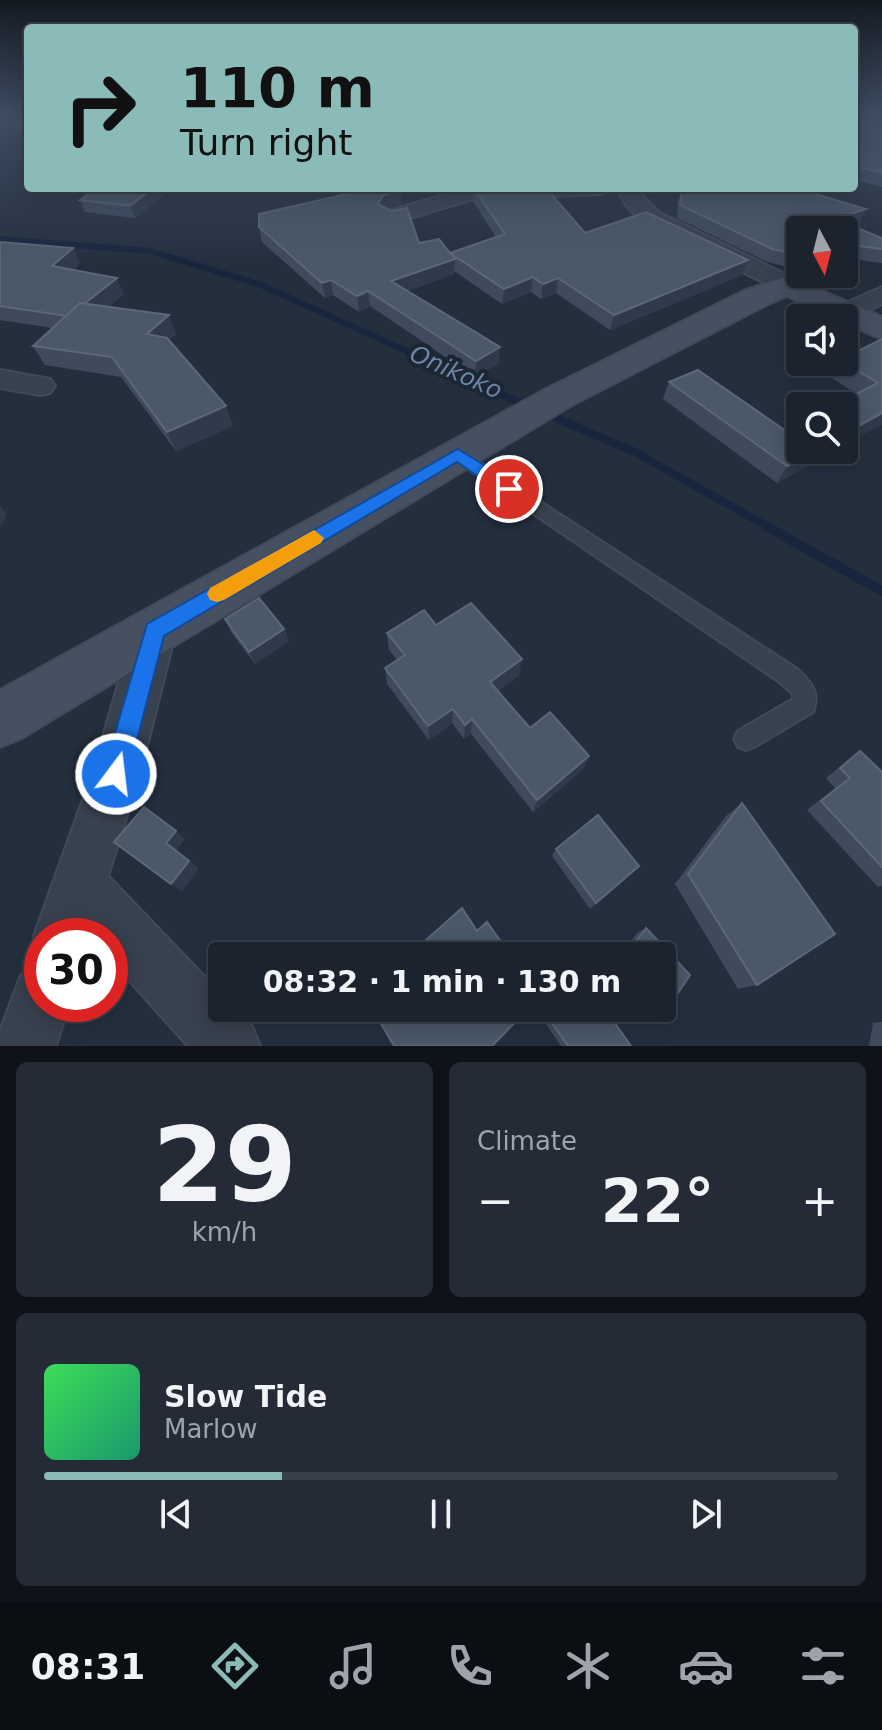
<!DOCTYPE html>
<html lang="en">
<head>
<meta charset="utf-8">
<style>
	:root { --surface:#1b232e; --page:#242b36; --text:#f1f3f6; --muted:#a0a4aa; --line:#39404a; --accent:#8bbbb9 }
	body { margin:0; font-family:"DejaVu Sans",sans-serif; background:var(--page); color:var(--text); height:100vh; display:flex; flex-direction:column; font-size:30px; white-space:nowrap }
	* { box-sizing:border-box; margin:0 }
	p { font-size:26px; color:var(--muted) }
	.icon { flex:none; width:44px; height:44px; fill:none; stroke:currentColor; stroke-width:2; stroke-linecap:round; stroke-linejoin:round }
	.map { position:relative; height:1046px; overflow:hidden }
	.drawer { display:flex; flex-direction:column; gap:16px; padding:16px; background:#0f1319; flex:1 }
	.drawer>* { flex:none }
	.banner { position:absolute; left:24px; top:24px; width:834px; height:168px; border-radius:8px; box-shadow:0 4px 20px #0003,0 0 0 2px var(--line); background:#8bbbb9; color:#111; overflow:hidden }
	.needle { width:52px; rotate:173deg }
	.tools { position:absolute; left:786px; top:216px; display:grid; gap:16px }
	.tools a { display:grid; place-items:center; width:72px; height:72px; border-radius:8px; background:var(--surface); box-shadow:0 4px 20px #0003,0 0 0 2px var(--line); font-size:40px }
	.speed { position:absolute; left:24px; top:918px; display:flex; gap:16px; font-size:40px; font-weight:700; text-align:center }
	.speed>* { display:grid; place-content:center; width:104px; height:104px; border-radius:50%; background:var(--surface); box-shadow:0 4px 20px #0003,0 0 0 2px var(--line); line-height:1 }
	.speed .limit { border:12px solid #d22; background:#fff; color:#111 }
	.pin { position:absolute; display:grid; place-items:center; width:68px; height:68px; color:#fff; margin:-34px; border:4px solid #fff; border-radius:50%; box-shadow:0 2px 8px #0007 }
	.me { position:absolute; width:88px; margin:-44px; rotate:15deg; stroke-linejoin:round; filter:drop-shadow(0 0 6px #0008) }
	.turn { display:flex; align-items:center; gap:28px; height:168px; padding:0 24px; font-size:36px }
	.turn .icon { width:104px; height:104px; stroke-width:2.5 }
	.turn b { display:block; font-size:56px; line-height:68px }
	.big { font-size:60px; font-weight:700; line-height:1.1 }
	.drawer .card { flex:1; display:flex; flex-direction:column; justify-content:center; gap:12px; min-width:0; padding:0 28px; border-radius:12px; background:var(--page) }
	.drawer .dial { align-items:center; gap:0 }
	.dial b { font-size:104px; line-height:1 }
	.song { display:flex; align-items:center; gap:24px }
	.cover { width:96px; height:96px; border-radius:12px; background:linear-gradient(135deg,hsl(130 70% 55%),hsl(160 70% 35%)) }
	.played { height:8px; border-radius:4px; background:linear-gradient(90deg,var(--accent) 30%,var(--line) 30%) }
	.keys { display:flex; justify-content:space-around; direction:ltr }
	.heat { display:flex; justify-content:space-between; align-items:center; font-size:44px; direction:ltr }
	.drawer .tiles { flex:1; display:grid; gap:16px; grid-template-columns:1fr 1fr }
	.card:last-child { grid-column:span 2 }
	.trip { position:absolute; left:208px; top:942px; width:468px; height:80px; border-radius:8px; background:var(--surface); box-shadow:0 4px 20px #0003,0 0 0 2px var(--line); font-weight:700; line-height:80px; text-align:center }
	.dock { display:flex; height:128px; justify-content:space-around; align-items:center; background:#0b0e12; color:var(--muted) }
	.dock .icon { width:56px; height:56px }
	.dock .current { color:var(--accent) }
	.dock b { font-size:36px; color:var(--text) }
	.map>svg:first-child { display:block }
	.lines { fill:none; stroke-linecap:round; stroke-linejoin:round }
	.stream-far2 { stroke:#17263c; stroke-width:6 }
	.stream-far1 { stroke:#17263c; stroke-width:8 }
	.stream { stroke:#17263c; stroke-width:10 }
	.lane-casing { stroke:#414a57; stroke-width:4 }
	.street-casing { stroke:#414a57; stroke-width:4 }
	.secondary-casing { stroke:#414a57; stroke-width:4 }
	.lane { fill:#38414e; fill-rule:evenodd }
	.street { fill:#38414e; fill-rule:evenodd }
	.secondary { fill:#465061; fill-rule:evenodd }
	.wall { fill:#3f4b5c }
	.shaded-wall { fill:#2f3b4b }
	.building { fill:#4b5868; stroke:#5c6777; stroke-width:2 }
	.route { fill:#1a73e8; stroke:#114b97; stroke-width:2 }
	.slow { fill:#f59e0b }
	.labels { text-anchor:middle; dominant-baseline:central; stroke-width:8; stroke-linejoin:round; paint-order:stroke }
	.water-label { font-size:24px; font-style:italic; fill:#6d86a8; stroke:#1d2633 }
</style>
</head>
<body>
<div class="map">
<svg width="882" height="1046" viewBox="0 0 882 1046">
	<rect width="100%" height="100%" fill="#242f3e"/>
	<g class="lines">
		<polyline class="stream-far2" points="0,239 150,251 261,285 413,354"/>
		<g class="stream-far1">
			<polyline points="409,352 529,407"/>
			<polyline points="542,412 635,452 770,528"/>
		</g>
		<polyline class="stream" points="766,526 882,591"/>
		<g class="lane-casing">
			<path id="lane" d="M458,448L797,669C810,681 821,692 813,712L754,747L746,750L738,747L734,739L738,731L793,699V694L781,683L452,458L450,454Z"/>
		</g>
		<g class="street-casing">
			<g id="street">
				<polygon points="468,188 611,188 601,194 470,200 393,223 382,217 385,212"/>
				<polygon points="616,188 636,188 658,212 797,280 800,285 797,290 779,290 642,222 626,205"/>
				<polygon points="882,287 882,304 855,317 837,317 833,312 837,307"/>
				<polygon points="0,370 50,379 55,386 50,393 40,395 0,388"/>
				<polygon points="155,612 170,617 176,630 140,774 108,876 222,995 222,1008 235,1008 251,1024 260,1046 188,1046 110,959 110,936 42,936 42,955 34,936 92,774 134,630 140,617"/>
				<polygon points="42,967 42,1004 69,1004 56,1046 0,1046 0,1031 21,975"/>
			</g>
		</g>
		<g class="secondary-casing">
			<polygon id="secondary" points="788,276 882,317 882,339 844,323 844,318 833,318 787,296 766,305 572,405 20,739 0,747 0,690 546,389 744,291"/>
		</g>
		<use href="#lane" class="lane"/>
		<use href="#street" class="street"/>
		<use href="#secondary" class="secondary"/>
	</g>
	<g class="wall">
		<polygon points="28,117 28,131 15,132 10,121"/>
		<polygon points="854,117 882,117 882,187 854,180"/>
		<polygon points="95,188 172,188 135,218 85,212 80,200 96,188"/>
		<polygon points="368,188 401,188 402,204 386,209 419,243 450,253 496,237 474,203 474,189 585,233 742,275 610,330 556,293 541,299 531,292 502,304 454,271 454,274 407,291 499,363 475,377 370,306 359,312 333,295 325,298 262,242 259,227 368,190"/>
		<polygon points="682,189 802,190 859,222 850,225 882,238 882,263 844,258 844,230 800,230 800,270 767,262 677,218 678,201"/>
		<polygon points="0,242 80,263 73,270 124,294 108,307 176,334 169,340 233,426 176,451 121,377 45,365 33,346 52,328 0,320"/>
		<polygon points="882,339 882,424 844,445 844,406 857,394 830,377 839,362 844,362"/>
		<polygon points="669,382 800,450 836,450 777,483 663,399"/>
		<polygon points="225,619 284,629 289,641 255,664 231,632"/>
		<polygon points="436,625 519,675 498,691 530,728 583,769 533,812 471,734 464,739 452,723 429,740 387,684 385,668 397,660 389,650 387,633"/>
		<polygon points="860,751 882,772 882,886 878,887 807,810 835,788 826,778"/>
		<polygon points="742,803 757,985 738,989 675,884 726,816"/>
		<polygon points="556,849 639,866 590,909 552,856"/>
		<polygon points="646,928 690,975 662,1017 652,1018 643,1008 662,1008 662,956 620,956 637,933"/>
		<polygon points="562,1008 604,1008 631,1046 561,1046 546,1024"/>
		<polygon points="882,1022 882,1046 869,1046 873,1023"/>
	</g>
	<g class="shaded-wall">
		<polygon points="153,188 172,188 135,218 130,206"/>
		<polygon points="188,188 255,188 190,195"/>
		<polygon points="401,190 402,204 384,209 378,204 383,195"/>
		<polygon points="866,209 859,222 834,230 835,219"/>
		<polygon points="73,248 80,263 60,281 52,266"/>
		<polygon points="455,259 454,274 392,296 391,281"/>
		<polygon points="748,260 742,275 610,330 614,315"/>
		<polygon points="533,277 531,292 502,304 504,289"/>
		<polygon points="117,278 124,294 76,332 68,316"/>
		<polygon points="558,278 556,293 541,299 543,284"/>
		<polygon points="331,280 333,295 325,298 322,283"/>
		<polygon points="368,291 370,306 359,312 357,296"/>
		<polygon points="169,315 176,334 155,354 147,334"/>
		<polygon points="500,347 499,363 475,377 476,361"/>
		<polygon points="226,406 233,426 176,451 167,432"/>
		<polygon points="882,413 882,424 844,445 844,434"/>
		<polygon points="816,450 836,450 777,483 787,466"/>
		<polygon points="0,506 7,514 0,528"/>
		<polygon points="284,629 289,641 255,664 249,652"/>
		<polygon points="522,659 519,675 488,698 490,682"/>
		<polygon points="453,709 452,723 429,740 428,726"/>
		<polygon points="472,719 471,734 464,739 465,725"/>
		<polygon points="589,756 583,769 533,812 537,800"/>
		<polygon points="176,831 185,839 176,851 199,868 182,891 171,884 166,843"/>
	</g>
	<g class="building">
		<polygon points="13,117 28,117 28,120 10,121"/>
		<polygon points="854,117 882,117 882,173 854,166"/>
		<polygon points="96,188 153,188 130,206 80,200"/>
		<polygon points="368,188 401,188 401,190 383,195 378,204 391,211 407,208 419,243 439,239 450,253 505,234 474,189 546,188 585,233 646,212 748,260 614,315 558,278 543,284 533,277 504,289 450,253 455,259 391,281 500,347 476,361 368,291 357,296 331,280 322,283 259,227 259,214 369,189"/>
		<polygon points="685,188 802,188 802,190 866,209 835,219 882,238 882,249 844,244 844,230 800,230 800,255 772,249 680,205 682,189"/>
		<polygon points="0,242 73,248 52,266 117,278 84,304 80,303 66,316 0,306"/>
		<polygon points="80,303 169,315 147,334 167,338 226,406 167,432 112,357 33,346"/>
		<polygon points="882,339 882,413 844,434 844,406 833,406 878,383 843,362 844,358"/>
		<polygon points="698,370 786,431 800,424 800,450 816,450 787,466 669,382"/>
		<polygon points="259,598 284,629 249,652 225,619"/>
		<polygon points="471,603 522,659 490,682 530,728 550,712 589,756 537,800 472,719 465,725 453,709 428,726 385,668 405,655 387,633 424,610 436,625"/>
		<polygon points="860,751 882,772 882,867 821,801 850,778 840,768"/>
		<polygon points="742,803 835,934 757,985 688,874"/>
		<polygon points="144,807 176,831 166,843 189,861 171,884 114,842"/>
		<polygon points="598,815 639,866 596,903 556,849"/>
		<polygon points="462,908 477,931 487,922 511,956 408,956"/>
		<polygon points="646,928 690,975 662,1017 654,1008 662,1008 662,956 625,956"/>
		<polygon points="393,1008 529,1008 492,1046 394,1046 380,1022"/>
		<polygon points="566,1008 604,1008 631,1046 568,1046 552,1023"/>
	</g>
	<linearGradient id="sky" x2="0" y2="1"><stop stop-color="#141a22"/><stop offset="0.44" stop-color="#3f4d63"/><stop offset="1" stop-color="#3f4d63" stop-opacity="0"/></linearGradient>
	<rect width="882" height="264" fill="url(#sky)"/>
	<polygon class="route" points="458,449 515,484 517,489 515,493 502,493 457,462 164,636 128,774 124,783 116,787 107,783 103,774 147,624"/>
	<polygon class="slow" points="314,530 324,538 321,543 224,600 217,602 210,600 207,594 210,588"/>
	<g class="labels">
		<g class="water-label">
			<text transform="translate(456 372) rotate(24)">Onikoko</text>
		</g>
	</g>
</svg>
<div class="tools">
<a><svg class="needle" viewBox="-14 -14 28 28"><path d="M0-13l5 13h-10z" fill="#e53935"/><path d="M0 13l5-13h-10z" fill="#a0a4aa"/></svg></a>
<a><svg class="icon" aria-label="sound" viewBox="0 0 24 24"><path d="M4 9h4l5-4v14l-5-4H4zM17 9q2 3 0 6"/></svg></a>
<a><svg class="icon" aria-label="search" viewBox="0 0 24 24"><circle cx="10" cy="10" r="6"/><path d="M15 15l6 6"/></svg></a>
</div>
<div class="speed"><div class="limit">30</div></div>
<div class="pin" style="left:509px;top:489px;background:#d93025"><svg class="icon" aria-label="arrive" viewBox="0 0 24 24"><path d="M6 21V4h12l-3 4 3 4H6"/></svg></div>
<svg class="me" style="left:116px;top:774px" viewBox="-20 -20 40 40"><circle r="17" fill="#1a73e8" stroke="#fff" stroke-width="3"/><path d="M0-11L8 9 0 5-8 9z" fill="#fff"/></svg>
<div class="trip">08:32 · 1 min · 130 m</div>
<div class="banner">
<div class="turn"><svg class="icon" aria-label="right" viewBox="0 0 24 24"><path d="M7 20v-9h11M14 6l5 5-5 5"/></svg><div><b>110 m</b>Turn right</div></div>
</div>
</div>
<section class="drawer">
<div class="tiles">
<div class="card dial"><b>29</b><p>km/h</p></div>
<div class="card"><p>Climate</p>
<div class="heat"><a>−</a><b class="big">22°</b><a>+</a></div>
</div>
<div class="card">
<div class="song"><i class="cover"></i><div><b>Slow Tide</b><p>Marlow</p></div></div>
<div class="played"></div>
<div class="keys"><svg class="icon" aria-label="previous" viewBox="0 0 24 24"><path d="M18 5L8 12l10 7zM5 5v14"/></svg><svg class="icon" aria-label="pause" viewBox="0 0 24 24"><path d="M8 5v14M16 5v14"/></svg><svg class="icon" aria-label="next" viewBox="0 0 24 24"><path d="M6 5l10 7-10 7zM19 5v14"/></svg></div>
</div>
</div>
</section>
<nav class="dock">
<b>08:31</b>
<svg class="icon current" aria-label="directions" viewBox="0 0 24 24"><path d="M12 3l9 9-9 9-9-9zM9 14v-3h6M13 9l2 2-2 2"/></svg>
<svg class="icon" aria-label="music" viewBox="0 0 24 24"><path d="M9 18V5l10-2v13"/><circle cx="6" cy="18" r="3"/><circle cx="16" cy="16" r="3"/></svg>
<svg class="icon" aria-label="phone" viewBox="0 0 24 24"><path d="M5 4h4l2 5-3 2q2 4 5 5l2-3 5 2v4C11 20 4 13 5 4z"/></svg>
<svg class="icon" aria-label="climate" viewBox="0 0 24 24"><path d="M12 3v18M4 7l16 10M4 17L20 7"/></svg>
<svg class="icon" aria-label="car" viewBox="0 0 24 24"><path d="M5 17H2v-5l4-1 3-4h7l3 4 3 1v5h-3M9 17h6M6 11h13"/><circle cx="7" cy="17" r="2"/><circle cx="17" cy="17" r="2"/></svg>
<svg class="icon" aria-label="filters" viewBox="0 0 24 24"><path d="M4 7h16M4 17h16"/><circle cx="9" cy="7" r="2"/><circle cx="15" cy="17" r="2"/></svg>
</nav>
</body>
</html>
